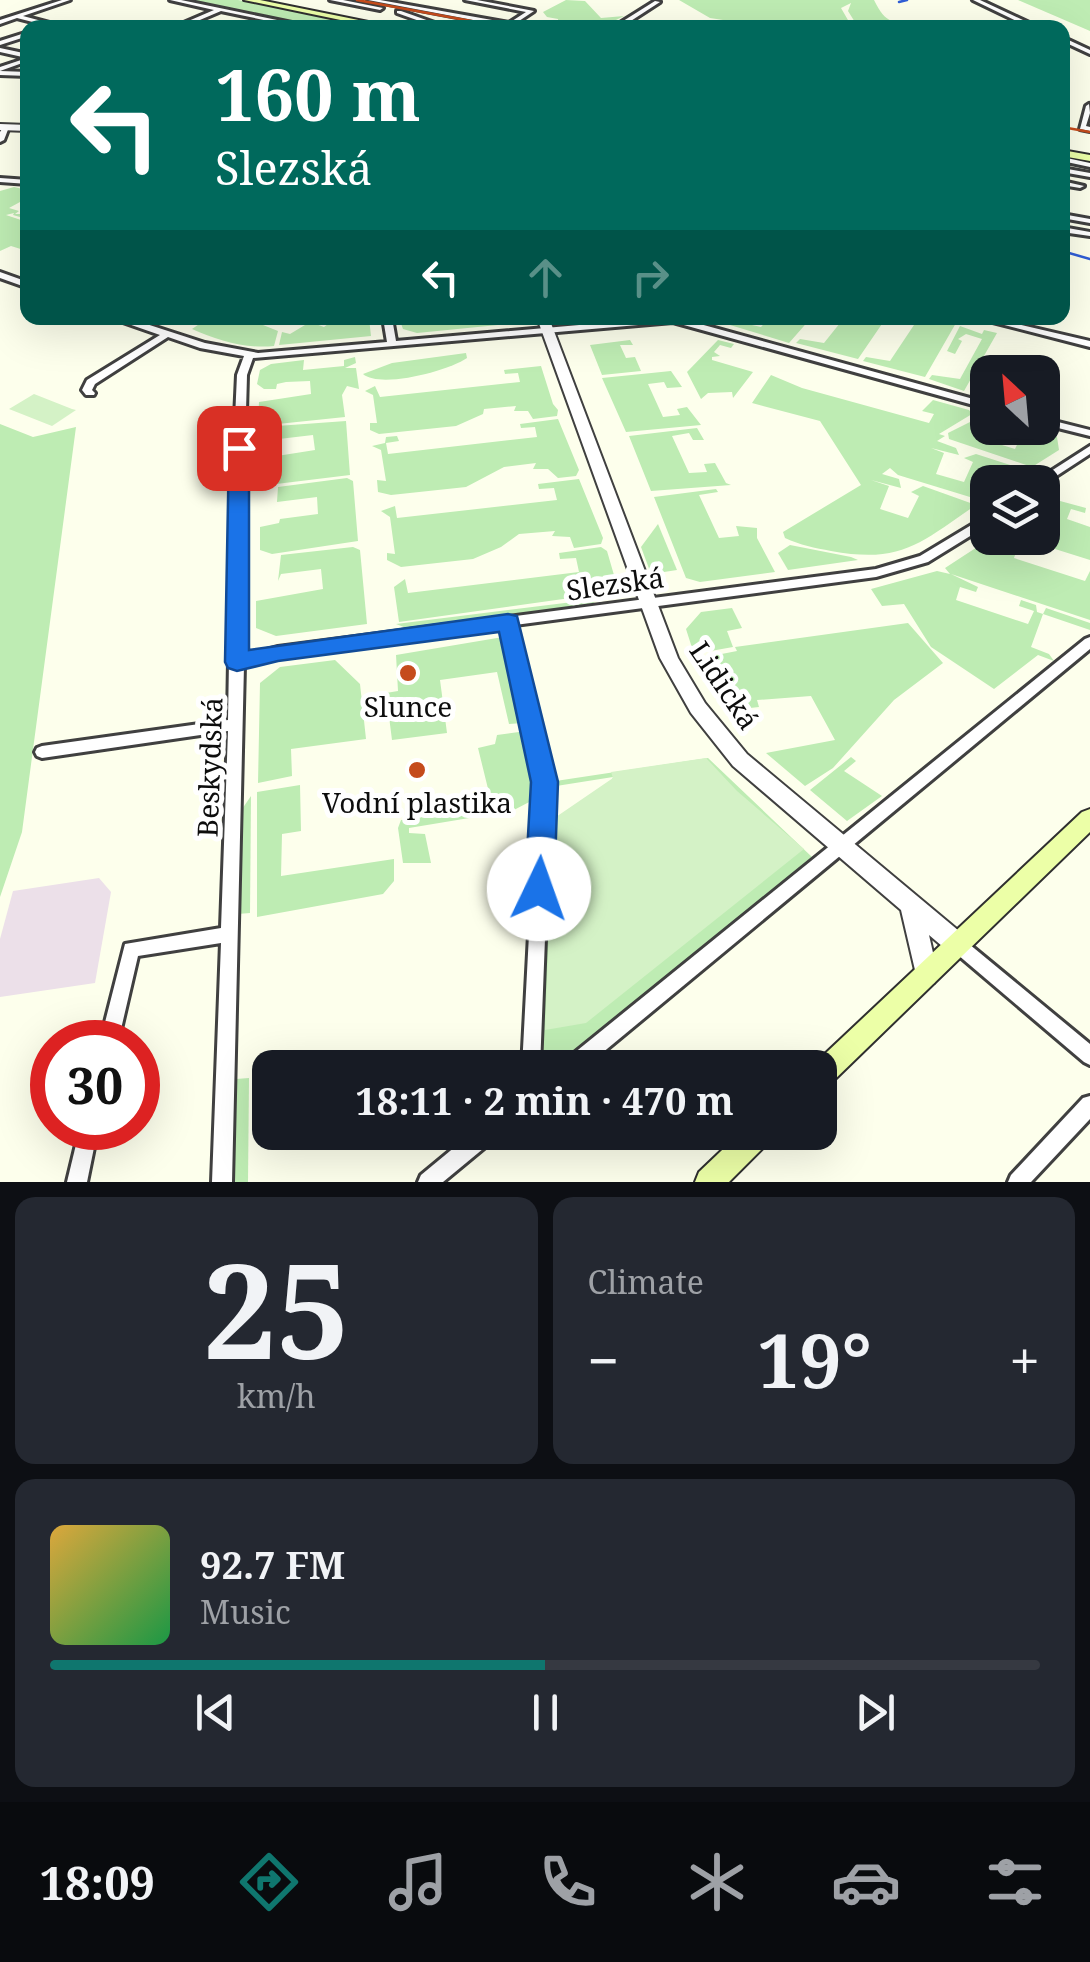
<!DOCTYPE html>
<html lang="en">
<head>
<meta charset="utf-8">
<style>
	:root { --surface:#171b24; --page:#242831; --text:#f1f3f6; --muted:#9ea1a6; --line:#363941; --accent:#0f766e }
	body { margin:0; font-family:"Noto Serif",serif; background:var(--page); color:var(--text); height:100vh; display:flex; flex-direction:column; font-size:38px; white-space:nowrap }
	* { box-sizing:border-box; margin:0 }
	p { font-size:32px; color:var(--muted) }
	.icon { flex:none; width:55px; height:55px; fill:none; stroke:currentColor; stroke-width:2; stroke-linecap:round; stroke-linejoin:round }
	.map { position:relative; height:1182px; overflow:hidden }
	.drawer { display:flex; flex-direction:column; gap:15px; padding:15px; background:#0d0f14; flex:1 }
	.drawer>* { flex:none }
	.hud { position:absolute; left:20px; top:20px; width:1050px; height:305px; border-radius:20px; box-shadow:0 10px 40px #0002; background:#00695c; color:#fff; overflow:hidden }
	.needle { width:65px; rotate:334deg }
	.tools { position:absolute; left:970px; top:355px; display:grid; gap:20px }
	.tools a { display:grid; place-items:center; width:90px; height:90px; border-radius:20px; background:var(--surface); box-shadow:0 10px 40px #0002; font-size:50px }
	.speed { position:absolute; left:30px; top:1020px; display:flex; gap:20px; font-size:50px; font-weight:700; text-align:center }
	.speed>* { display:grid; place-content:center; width:130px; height:130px; border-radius:50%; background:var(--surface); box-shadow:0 10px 40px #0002; line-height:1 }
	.speed .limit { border:15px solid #d22; background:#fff; color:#111 }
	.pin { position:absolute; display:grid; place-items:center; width:85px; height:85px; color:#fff; margin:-42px; border-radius:20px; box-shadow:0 5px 15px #0006 }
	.me { position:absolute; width:110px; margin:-55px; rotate:3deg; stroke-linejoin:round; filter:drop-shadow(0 0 8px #0008) }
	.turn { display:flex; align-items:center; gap:35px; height:210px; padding:0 30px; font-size:45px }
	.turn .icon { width:130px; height:130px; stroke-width:2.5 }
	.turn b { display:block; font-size:70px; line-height:85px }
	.lanes { display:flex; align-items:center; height:95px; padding:0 30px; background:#0003; justify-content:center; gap:50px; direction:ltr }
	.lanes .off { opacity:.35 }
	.big { font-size:75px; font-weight:700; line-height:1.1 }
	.drawer .tile { flex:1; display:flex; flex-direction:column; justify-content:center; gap:15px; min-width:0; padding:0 35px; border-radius:20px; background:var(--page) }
	.drawer .dial { align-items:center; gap:0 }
	.dial b { font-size:130px; line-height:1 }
	.song { display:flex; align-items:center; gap:30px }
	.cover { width:120px; height:120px; border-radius:15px; background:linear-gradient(135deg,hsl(40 70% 55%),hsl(140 70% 35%)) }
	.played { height:10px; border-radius:5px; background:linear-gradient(90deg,var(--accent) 50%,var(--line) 50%) }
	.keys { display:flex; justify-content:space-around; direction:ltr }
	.heat { display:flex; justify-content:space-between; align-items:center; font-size:55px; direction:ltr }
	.drawer .tiles { flex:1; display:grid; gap:15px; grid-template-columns:1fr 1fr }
	.tile:last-child { grid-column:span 2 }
	.trip { position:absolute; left:252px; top:1050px; width:585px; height:100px; border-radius:20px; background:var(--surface); box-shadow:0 10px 40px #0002; font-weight:700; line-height:100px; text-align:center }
	.dock { display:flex; height:160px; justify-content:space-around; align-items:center; background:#090b0e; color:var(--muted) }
	.dock .icon { width:70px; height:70px }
	.dock .current { color:var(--accent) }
	.dock b { font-size:45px; color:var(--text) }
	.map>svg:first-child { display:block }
	.industrial { fill:#ece0e9 }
	.green { fill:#beecb3 }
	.pitch { fill:#d4f2c6 }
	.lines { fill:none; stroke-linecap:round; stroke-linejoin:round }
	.stream { stroke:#2f5dd6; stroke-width:2.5 }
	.minor-casing { stroke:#404040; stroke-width:6 }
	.tertiary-casing { stroke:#404040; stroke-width:4 }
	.secondary-casing { stroke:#2f2f2f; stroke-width:4 }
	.minor { fill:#fff; fill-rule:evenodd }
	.tertiary { fill:#fff; fill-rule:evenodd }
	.secondary { fill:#ecffa7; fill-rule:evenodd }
	.rail { stroke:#c54b1c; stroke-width:2.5 }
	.route { fill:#1a73e8; stroke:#114b97; stroke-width:2.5 }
	.poi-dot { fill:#c54b1c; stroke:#fff; stroke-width:4 }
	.labels { text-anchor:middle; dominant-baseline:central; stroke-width:10; stroke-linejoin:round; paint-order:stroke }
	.street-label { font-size:28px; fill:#0d0d0d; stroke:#fff }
	.poi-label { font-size:28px; fill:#0d0d0d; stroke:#fff }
</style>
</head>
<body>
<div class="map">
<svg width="1090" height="1182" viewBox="0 0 1090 1182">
	<rect width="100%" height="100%" fill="#fdffec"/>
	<polygon class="industrial" points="99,878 111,892 95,983 0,997 0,939 13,891"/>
	<g class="green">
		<polygon points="179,0 238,0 384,27 320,27"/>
		<polygon points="566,0 585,1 601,18 624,16 602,27 559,27 558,19 547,17 543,12"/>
		<path d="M679,0H874C886,25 893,21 918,27H858L848,11L851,3L841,8L852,27H755L718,22L723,20L710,18Z"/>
		<polygon points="1018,0 1090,0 1090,31"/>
		<polygon points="14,187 27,190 27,204 20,202 9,208 19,211 15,214 27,214 27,219 13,215 14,213 6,215 27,222 27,251 11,246 0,251 0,191"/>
		<path d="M208,318L227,323L235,318H292L284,323L272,319L263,325L278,331L274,346C245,349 217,340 192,329Z"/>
		<polygon points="349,318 369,318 371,336 279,345 282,332 290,334 310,322 324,327 332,321 346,325 353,320"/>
		<polygon points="399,318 519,318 508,324 417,333 403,329"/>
		<polygon points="769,318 811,318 789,343 730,325 734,321 761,327"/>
		<polygon points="844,318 886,318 858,359 796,343 800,339 824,343"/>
		<polygon points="891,318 935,318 956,323 925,377 863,361 866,357 890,361 916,322 901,318 897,323 889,321"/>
		<polygon points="960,326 982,334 984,330 997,333 964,391 929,379 932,375 960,379 982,339 966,334 958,339 962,341 955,354 947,351"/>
		<polygon points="630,340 633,345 620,345 626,358 635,357 641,371 602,375 590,345"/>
		<polygon points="718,340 734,344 731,348 720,345 714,352 720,356 712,357 712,360 753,372 733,398 732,392 708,393 701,399 687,372"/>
		<path d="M466,353L467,358C448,371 380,389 363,374L392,363Z"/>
		<polygon points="355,357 356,363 345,368 356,368 359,389 347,386 342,395 345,417 268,425 258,420 259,402 311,394 310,381 286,382 277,384 276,389 264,389 257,384 260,370 271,364 304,360 303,370 344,366 344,360"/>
		<polygon points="541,366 553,404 558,410 557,416 533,419 528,411 514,411 516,406 484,409 483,414 456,426 379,434 370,430 370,423 377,423 373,395 365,391 375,386 380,397 520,382 518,373 505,374 504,370"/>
		<polygon points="671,371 682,387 667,388 664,382 648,384 663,417 680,415 677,409 687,407 701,425 626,432 602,378"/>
		<path d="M771,375L802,388L929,423L934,414L922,411L933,400L969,410L972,414L939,434L945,436L937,441L956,448L959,455L931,448L944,453L936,474L964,482L973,462L964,458L976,454L1029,471L1011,482H988L987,498L983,501L898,475L890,468L882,474L899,479L901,488L871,480L889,486L880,509L908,518L919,496L911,492L923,486L976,505C920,543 902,564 831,551C815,548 800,545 785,538L783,532L861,485L820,421L752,403Z"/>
		<polygon points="984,415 987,415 988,428 993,428 989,441 1015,449 1024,430 1017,428 1036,428 1057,437 1059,450 1032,467 949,439 948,433"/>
		<polygon points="558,419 579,470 576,476 558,478 548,469 533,469 536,463 504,467 466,487 391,495 378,492 377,480 386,481 381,450 372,446 385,443 386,437 397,436 399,441 386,443 388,454 537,437 535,427 521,428 520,424"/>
		<polygon points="346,421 350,475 268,485 257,482 258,459 315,450 313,435 279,439 275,444 277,426"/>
		<polygon points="0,424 33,437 76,427 22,832 0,897"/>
		<polygon points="697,428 704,440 693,440 689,433 672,436 689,473 707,472 704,464 715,463 726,483 731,485 651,491 629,436"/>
		<polygon points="347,478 353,481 358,541 272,554 260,550 260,527 279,523 280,519 318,514 317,497 277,502 278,487"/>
		<polygon points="579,479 603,538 601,544 574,548 570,537 552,536 555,531 519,534 501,547 473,559 401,567 387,560 387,553 395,554 390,517 381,511 395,506 397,518 557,500 554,488 539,489 538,484"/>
		<polygon points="716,489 718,492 699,495 719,538 739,536 736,526 757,528 757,538 775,572 700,582 686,578 654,497"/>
		<polygon points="1049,498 1086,508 1085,513 1071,509 1067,519 1090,527 1090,560 1020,538 1042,538 1043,502"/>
		<polygon points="658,524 677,570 651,574 641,547"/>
		<polygon points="991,538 1012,538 1034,545 1033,550 1018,546 1014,558 1085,581 1090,571 1090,620 951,574 978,587 976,592 960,587 956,600 1028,624 1034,611 1019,606 1021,600 1036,605 1037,612 1043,614 1046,608 1090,623 1090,630 1043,614 1031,647 1049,654 1054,661 1038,655 994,689 931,647 904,604 882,606 871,589 937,571 950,574 945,568"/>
		<polygon points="790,545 851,557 858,560 788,570 778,553"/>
		<polygon points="353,547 360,550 367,624 276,636 256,628 256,601 323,589 321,569 281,574 278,581 281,555"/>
		<polygon points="601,547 607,551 616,582 606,593 399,622 394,587 405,579 408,593 579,572 576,558 560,559 559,553"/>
		<polygon points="589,600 599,605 409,629 396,624"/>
		<polygon points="732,608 742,628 727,631 733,647 694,654 686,629 701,612"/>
		<polygon points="908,623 943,663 894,700 833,768 805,786 766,753 835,740 811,696 757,700 759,707 732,710 713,689 696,659 737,651 735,647"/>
		<polygon points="503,637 523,723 509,724 497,672 440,680 447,733 392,740 386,693 398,691 396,655"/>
		<polygon points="335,660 360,684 366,739 291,749 292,776 258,783 260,683 280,667"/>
		<polygon points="526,731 534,770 535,799 512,811 409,828 409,833 425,834 431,863 403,863 398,828 401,820 488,808 492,805 478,748 495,744 497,735"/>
		<polygon points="851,757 856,761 844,771 882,796 847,821 810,790"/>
		<polygon points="708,758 812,857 573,1054 553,1066 540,1051 548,831 557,816 590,830 613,777 550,787 549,782"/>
		<polygon points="300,785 301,831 282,834 281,876 394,859 394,881 383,894 257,917 257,792"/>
		<polygon points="251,796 250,913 238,914 240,812"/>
		<polygon points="249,1078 248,1182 234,1182 236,1079"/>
	</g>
	<g class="pitch">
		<polygon points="34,394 72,409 76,410 52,426 9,409"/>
		<polygon points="706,758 737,791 804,849 586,1023 545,1030 553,819 613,778 611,772"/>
	</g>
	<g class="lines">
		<g class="stream">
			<polyline points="899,2 907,0"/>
			<polyline points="1062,251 1090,259"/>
		</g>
		<g class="minor-casing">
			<g id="minor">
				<polygon points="62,0 70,0 23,16 68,28 56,28 17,18 0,24 0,20"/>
				<polygon points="170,0 181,0 316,28 302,28 221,11 181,28 172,28 214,10"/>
				<polygon points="330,0 343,0 383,8 380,10"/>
				<polygon points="368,0 380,0 509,23 526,12 465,0 477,0 534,11 510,27"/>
				<polygon points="973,0 980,0 1040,28 1031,28"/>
				<polygon points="655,1 660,2 620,28 612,28"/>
				<polygon points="397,11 401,11 449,28 439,28 397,13"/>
				<polygon points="28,32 28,36 0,45 0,41"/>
				<polygon points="1062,37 1090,50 1090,54 1062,41"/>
				<polygon points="0,48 28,54 28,61 0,71 0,67 27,58 0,52"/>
				<polygon points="0,71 28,72 28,76 0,75"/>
				<polygon points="1089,104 1090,113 1086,126 1090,127 1090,131 1080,129 1086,106"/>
				<polygon points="4,126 9,127 4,140 0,142 0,132"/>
				<polygon points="1062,157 1090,163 1090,167 1062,161"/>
				<polygon points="1062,168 1090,173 1090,177 1062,172"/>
				<polygon points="0,178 28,180 28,184 0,182"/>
				<polygon points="1062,181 1084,186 1080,188 1062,185"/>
				<polygon points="1062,214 1090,219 1090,223 1062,218"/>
				<polygon points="1062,227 1090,232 1090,236 1062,232"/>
				<polygon points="0,272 28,282 28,288 0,278"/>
				<polygon points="116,318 128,318 205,343 258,353 387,342 383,318 392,318 396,341 659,318 678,318 988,403 988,409 673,322 253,358 247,375 244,484 244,656 278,647 876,569 920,556 988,515 988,525 928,562 876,577 515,625 551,782 540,1068 522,1068 537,782 503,627 278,657 244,665 232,1182 212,1182 221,943 138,956 118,1042 100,1042 125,944 221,928 228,731 42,758 37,756 35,752 37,748 42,746 228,720 232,484 237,375 244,356 200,348 168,337 95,384 92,390 95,393 94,395 86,395 82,390 87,380 160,335 117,320"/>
				<polygon points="977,318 991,318 1090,341 1090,347"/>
				<polygon points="1042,418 1090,430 1090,436 1042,424"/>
				<polygon points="1090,446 1090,454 1044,484 1034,482"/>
				<polygon points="1090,637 1090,649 584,1068 560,1068 563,1062 1085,639"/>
				<polygon points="957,936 963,939 1090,1044 1090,1065 1084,1062 951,949 949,944 951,939"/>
				<polygon points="1090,1096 1090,1119 1031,1182 1008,1182 1011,1175 1083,1098"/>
				<polygon points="80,1128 98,1128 87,1182 67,1182"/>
				<polygon points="473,1132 497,1132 495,1139 443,1182 418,1182 421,1175"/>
			</g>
		</g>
		<g class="tertiary-casing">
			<g id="tertiary">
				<polygon points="0,124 28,125 28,131 0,130"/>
				<polygon points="537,318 549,318 678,658 705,703 747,754 965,936 969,944 965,952 957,955 949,952 929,935 938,975 934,983 926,986 918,983 901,910 733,766 691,713 660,658"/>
			</g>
		</g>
		<g class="secondary-casing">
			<g id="secondary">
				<polygon points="244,0 260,0 398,28 379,28"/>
				<polygon points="1062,150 1090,155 1090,161 1062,156"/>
				<polygon points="1090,809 1090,832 829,1085 820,1089 820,1068 811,1067 1082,812"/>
				<polygon points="741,1132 774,1132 770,1141 729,1182 695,1182 699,1172"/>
			</g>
		</g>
		<use href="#minor" class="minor"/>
		<use href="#tertiary" class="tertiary"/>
		<use href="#secondary" class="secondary"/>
		<g class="rail">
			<polyline points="357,0 509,28"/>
			<polyline points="1062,127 1090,132"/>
		</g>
	</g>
	<polygon class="route" points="239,442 249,448 249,650 508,614 517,616 558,782 554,889 550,898 539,902 529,898 525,889 531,782 499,632 278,661 237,671 228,668 225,662 229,448"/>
	<g class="poi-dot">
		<circle cx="408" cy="673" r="10"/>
		<circle cx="417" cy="770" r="10"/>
	</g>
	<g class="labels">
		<g class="street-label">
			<text transform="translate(615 583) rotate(-8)">Slezská</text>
			<text transform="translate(725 685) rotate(56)">Lidická</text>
			<text transform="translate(209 767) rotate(-88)">Beskydská</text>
		</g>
		<g class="poi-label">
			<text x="408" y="706">Slunce</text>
			<text x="417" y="802">Vodní plastika</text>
		</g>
	</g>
</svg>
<div class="tools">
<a><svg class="needle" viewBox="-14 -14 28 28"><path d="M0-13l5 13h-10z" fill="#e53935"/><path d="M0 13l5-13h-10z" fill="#9ea1a6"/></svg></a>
<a><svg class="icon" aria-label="layers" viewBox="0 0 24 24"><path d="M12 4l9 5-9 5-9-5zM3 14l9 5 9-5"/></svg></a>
</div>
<div class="speed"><div class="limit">30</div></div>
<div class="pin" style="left:239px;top:448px;background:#d93025"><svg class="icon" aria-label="arrive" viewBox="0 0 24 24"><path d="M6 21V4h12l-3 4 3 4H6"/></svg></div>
<svg class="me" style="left:539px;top:889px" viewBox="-20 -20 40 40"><circle r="19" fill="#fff"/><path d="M0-13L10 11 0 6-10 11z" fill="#1a73e8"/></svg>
<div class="trip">18:11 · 2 min · 470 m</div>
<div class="hud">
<div class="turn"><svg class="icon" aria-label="left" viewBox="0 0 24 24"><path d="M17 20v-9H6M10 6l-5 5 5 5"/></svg><div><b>160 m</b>Slezská</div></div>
<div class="lanes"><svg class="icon" aria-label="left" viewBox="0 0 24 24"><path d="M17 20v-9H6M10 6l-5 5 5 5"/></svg><svg class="icon off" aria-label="ahead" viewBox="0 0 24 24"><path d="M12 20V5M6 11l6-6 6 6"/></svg><svg class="icon off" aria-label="right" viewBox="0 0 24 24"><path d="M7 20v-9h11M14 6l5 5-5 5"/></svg></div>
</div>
</div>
<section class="drawer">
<div class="tiles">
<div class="tile dial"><b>25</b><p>km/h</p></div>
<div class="tile"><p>Climate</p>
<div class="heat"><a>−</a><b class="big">19°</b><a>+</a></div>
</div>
<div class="tile">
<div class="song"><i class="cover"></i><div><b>92.7 FM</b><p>Music</p></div></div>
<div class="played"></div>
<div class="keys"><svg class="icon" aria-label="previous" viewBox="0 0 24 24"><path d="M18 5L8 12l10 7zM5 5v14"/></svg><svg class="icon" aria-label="pause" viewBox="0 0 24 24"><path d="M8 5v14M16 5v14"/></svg><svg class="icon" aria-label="next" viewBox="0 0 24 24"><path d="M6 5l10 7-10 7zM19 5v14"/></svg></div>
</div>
</div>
</section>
<nav class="dock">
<b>18:09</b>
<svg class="icon current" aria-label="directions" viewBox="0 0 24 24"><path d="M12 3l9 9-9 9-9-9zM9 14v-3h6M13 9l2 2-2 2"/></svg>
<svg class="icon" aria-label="music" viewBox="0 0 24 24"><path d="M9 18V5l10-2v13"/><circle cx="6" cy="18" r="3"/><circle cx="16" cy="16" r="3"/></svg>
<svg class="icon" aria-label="phone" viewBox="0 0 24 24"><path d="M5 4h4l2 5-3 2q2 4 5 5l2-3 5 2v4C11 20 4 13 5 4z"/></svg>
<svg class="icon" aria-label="climate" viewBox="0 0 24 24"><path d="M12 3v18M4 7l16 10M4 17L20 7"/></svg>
<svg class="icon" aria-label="car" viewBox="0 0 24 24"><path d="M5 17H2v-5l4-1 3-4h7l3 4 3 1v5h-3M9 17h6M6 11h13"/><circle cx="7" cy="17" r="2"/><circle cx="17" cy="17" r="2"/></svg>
<svg class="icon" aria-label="filters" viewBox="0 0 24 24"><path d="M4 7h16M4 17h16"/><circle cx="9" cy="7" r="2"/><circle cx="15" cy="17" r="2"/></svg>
</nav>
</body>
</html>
